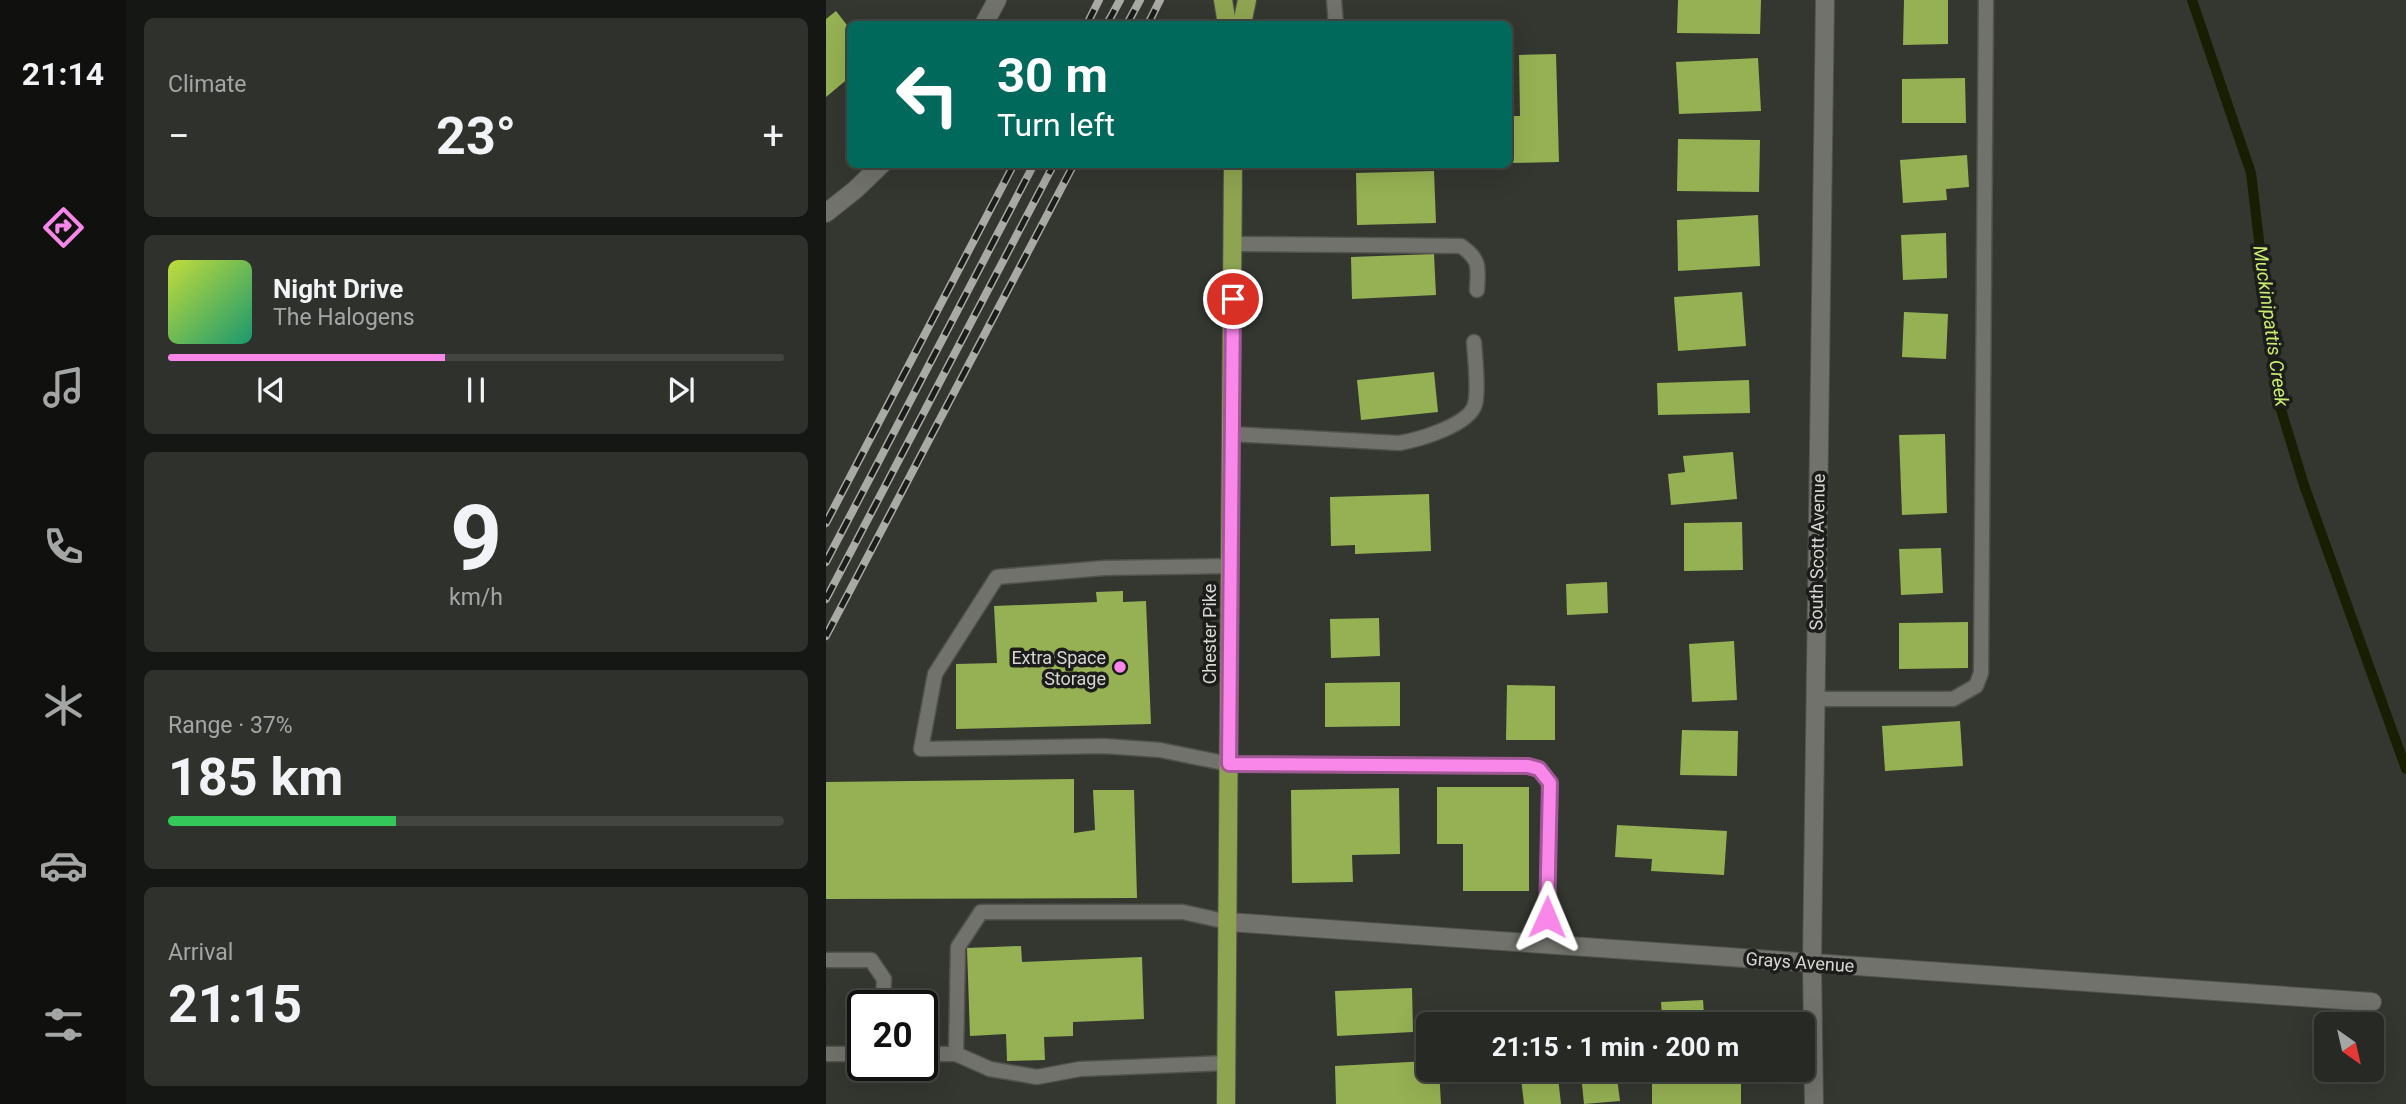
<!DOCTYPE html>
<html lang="en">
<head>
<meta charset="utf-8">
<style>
	:root { --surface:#272924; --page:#2f312c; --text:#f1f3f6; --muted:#a4a6a6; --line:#434541; --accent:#f987e9 }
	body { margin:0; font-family:Roboto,sans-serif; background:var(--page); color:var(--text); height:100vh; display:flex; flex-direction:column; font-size:26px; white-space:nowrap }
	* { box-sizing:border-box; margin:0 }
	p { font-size:23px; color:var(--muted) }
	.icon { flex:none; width:38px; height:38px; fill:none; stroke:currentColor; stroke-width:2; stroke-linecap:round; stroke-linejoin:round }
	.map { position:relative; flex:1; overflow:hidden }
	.details { display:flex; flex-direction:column; gap:18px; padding:18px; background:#151714; width:700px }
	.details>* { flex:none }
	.top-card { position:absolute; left:21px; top:21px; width:665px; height:147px; border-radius:10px; box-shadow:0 7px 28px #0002,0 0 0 2px var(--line); background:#00695c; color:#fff; overflow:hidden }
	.needle { width:46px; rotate:146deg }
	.buttons { position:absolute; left:1488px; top:1012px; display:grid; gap:14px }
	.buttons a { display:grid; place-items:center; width:70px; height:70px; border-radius:10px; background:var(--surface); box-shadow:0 7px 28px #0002,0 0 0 2px var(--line); font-size:35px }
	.speed { position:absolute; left:21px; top:990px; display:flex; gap:14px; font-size:35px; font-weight:700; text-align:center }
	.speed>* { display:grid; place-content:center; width:91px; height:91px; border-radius:50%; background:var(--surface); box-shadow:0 7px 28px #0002,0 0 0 2px var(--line); line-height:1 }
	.speed .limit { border:4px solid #111; border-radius:10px; background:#fff; color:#111 }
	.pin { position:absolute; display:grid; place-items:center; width:60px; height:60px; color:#fff; margin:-30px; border:4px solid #fff; border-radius:50%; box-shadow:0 2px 7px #0007 }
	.me { position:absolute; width:77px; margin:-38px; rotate:1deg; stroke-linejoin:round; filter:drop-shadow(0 0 5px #0008) }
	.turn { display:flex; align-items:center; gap:24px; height:147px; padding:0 35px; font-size:32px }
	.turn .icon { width:91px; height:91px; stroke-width:2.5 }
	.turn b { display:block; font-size:49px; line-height:60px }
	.big { font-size:52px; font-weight:700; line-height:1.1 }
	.details .widget { flex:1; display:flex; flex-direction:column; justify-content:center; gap:10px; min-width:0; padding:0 24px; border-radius:10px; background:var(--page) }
	.details .dial { align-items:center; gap:0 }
	.dial b { font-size:91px; line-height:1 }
	.song { display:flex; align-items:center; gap:21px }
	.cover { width:84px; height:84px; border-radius:10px; background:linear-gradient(135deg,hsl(70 70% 55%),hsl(160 70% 35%)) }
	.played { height:7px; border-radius:4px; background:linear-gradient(90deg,var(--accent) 45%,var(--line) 45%) }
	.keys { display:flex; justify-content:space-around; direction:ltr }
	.heat { display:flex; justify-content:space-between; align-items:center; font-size:38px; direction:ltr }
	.charge { height:10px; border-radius:5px; background:linear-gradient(90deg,#34c759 37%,var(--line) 0) }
	.trip { position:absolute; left:590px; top:1012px; width:399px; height:70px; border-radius:10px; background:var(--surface); box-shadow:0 7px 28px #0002,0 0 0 2px var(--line); font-weight:700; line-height:70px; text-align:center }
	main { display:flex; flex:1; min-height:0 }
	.tab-bar { display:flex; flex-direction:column; width:126px; justify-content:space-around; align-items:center; background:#10100e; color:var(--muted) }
	.tab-bar .icon { width:49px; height:49px }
	.tab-bar .on { color:var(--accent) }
	.tab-bar b { font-size:32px; color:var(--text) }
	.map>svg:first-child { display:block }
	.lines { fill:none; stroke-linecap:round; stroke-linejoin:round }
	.stream { stroke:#171e02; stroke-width:10 }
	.building { fill:#96b153 }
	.lane-casing { stroke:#50524c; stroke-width:17 }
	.street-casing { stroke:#50524c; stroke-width:20 }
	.primary-casing { stroke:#50524c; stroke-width:20 }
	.lane { stroke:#70726b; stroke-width:14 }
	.street { stroke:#70726b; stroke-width:18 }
	.primary { stroke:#8fa451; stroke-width:18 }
	.rail-casing { stroke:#a9aaa5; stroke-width:8 }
	.rail { stroke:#1c1d1a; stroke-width:5; stroke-dasharray:16; stroke-linecap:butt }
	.route-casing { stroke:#a25897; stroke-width:18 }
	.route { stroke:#f987e9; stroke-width:12 }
	.poi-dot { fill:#f987e9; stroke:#1c1d1a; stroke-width:2.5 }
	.labels { text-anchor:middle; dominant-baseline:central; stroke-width:7; stroke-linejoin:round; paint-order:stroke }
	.street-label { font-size:18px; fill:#d6d7d3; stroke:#1c1d1a }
	.poi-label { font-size:18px; fill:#d6d7d3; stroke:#1c1d1a; text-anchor:end }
	.water-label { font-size:19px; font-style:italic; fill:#c9ec71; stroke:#1c1d1a }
</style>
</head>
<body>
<main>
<nav class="tab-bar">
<b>21:14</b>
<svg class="icon on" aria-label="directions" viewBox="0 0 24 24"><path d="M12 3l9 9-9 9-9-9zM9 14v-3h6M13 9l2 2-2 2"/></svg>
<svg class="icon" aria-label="music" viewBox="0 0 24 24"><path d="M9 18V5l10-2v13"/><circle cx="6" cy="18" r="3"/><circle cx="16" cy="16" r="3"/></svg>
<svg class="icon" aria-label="phone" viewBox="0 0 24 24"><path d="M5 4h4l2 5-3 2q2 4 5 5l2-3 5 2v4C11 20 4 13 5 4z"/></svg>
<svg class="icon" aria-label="climate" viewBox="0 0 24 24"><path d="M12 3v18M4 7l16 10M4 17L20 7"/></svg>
<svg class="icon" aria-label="car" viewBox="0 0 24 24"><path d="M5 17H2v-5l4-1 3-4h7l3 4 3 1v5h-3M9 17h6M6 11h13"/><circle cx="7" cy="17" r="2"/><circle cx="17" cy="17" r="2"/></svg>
<svg class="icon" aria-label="filters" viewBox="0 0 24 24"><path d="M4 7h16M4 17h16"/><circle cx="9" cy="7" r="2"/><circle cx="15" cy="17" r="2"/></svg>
</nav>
<section class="details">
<div class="widget"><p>Climate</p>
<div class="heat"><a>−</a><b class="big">23°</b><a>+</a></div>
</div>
<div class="widget">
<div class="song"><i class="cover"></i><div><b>Night Drive</b><p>The Halogens</p></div></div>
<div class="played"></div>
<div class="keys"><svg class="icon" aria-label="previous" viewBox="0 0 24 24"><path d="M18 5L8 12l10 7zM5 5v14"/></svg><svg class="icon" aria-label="pause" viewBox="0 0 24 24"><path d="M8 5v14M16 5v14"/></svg><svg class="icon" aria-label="next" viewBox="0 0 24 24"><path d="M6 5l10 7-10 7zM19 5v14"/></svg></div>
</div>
<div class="widget dial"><b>9</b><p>km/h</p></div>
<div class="widget"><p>Range · 37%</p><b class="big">185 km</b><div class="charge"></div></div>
<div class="widget"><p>Arrival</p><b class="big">21:15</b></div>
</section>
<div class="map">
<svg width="1580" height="1104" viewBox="0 0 1580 1104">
	<rect width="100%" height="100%" fill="#343730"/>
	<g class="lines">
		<polyline class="stream" points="1366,0 1425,173 1452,400 1478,485 1580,769"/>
	</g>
	<g class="building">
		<polygon points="852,0 935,0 934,34 851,33"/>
		<polygon points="1078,0 1122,0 1122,44 1077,45"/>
		<polygon points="10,11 24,29 24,77 0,97 0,19"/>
		<polygon points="730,54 733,162 682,163 682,116 694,116 693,55"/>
		<polygon points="932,58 935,111 853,114 850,62"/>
		<polygon points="1139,78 1140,123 1076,123 1076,79"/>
		<polygon points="852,139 934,140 933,192 851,191"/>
		<polygon points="1141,155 1143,187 1120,189 1121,200 1077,203 1074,160"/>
		<polygon points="608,171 610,223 531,225 530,173"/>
		<polygon points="932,215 934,266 852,271 851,220"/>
		<polygon points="1120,233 1121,278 1077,280 1075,235"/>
		<polygon points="608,254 610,295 526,299 525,257"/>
		<polygon points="916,292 920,346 852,351 848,297"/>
		<polygon points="1078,312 1122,314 1120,359 1076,357"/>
		<polygon points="608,372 612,412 535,420 531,380"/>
		<polygon points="923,380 924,413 832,415 831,383"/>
		<polygon points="1119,434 1121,513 1076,515 1073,435"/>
		<polygon points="907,452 911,499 845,505 842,474 859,472 857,456"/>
		<polygon points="603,494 605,551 529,554 529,545 505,546 504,497"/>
		<polygon points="916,522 917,570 858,571 858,523"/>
		<polygon points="1115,548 1117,593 1075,595 1073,549"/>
		<polygon points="781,582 782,613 741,615 740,584"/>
		<polygon points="297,591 297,602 320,601 325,724 130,729 130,664 171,663 168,606 271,602 270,592"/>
		<polygon points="553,618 554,656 505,658 504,619"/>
		<polygon points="1142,622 1142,668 1073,669 1073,623"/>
		<polygon points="908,641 911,700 866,702 863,644"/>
		<polygon points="574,682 574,726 499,727 499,683"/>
		<polygon points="681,685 729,686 729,740 680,740"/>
		<polygon points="1134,721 1137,766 1059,771 1056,726"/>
		<polygon points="856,730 912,731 911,776 854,775"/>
		<polygon points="248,779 248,833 269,830 267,790 308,790 311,898 0,899 0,782"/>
		<polygon points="611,787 703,787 703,891 637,891 637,844 611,844"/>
		<polygon points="573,788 574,854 526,855 527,882 466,883 465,790"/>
		<polygon points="791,825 901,831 898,875 825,871 826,859 789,857"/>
		<polygon points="195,946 196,962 316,957 318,1019 247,1022 247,1036 218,1037 219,1060 181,1061 180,1034 144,1036 141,948"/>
		<polygon points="586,988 587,1032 511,1036 509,991"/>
		<polygon points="877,1000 878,1014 904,1013 905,1024 817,1024 817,1018 836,1017 835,1002"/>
		<polygon points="602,1061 602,1069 613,1069 615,1104 510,1104 509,1066"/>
		<polygon points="731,1069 735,1104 698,1104 694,1070"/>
		<polygon points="790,1070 794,1101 758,1104 755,1074"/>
		<polygon points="915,1080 915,1104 826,1104 826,1083"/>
	</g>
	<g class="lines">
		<g class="lane-casing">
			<g id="lane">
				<polyline points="508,0 510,24"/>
				<path d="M407,244L635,246C655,260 652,268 651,290"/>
				<path d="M405,434L573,443C592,440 644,425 649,404C653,390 649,358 648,342"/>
				<polyline points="404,566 278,568 171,577 109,674 95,749 278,746 334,750 403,764 702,766 713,769 724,783 720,944"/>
				<polyline points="989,699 1127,699 1150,686 1155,673 1160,0"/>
				<polyline points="0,960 45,960 58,979 57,1006"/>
				<polyline points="0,1054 37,1054"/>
				<polyline points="96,1054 130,1054 164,1069 211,1077 254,1069 401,1063"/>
				<polyline points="130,1054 132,947 155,912 357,912 402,922"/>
			</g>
		</g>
		<g class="street-casing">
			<g id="street">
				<polyline points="158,24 171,0"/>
				<polyline points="0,213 29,190 56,164"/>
				<polyline points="402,922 1546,1002"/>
				<polyline points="988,1104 986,963 999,0"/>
			</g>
		</g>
		<g class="primary-casing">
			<g id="primary">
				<polyline points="397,0 401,24"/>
				<polyline points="416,24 421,0"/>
				<polyline points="400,1104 407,164"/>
			</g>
		</g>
		<use href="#lane" class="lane"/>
		<use href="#street" class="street"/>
		<use href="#primary" class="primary"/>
		<g class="rail-casing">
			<g id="rail">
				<polyline points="261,24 273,0"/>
				<polyline points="281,24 294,0"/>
				<polyline points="301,24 314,0"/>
				<polyline points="322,24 334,0"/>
				<polyline points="0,523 188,164"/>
				<polyline points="0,562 208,164"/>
				<polyline points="0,599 228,164"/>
				<polyline points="0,636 248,164"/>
			</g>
		</g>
		<use href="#rail" class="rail"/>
	</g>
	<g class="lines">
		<g class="route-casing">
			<polyline id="route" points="407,299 403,764 702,766 713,769 724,783 721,917"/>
		</g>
		<use href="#route" class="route"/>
	</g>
	<circle class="poi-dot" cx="294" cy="667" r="7"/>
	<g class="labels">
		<g class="street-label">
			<text transform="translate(991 552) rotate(-89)">South Scott Avenue</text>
			<text transform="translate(383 634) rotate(-90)">Chester Pike</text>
			<text transform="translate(974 962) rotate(4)">Grays Avenue</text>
		</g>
		<g class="poi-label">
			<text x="280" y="657">Extra Space<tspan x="280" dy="21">Storage</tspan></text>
		</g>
		<g class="water-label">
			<text transform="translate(1445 326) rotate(82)">Muckinipattis Creek</text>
		</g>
	</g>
</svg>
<div class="buttons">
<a><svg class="needle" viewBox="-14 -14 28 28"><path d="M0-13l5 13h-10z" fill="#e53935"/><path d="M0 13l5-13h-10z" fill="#a4a6a6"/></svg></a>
</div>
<div class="speed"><div class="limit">20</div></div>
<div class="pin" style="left:407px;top:299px;background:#d93025"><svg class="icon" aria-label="arrive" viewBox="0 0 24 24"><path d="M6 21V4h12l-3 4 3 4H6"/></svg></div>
<svg class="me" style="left:721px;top:917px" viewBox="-20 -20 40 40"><path d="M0-17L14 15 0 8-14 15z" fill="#f987e9" stroke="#fff" stroke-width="4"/></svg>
<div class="trip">21:15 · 1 min · 200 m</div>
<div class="top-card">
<div class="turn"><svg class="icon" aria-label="left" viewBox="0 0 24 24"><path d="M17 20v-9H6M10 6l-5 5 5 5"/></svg><div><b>30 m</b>Turn left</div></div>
</div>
</div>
</main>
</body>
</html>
